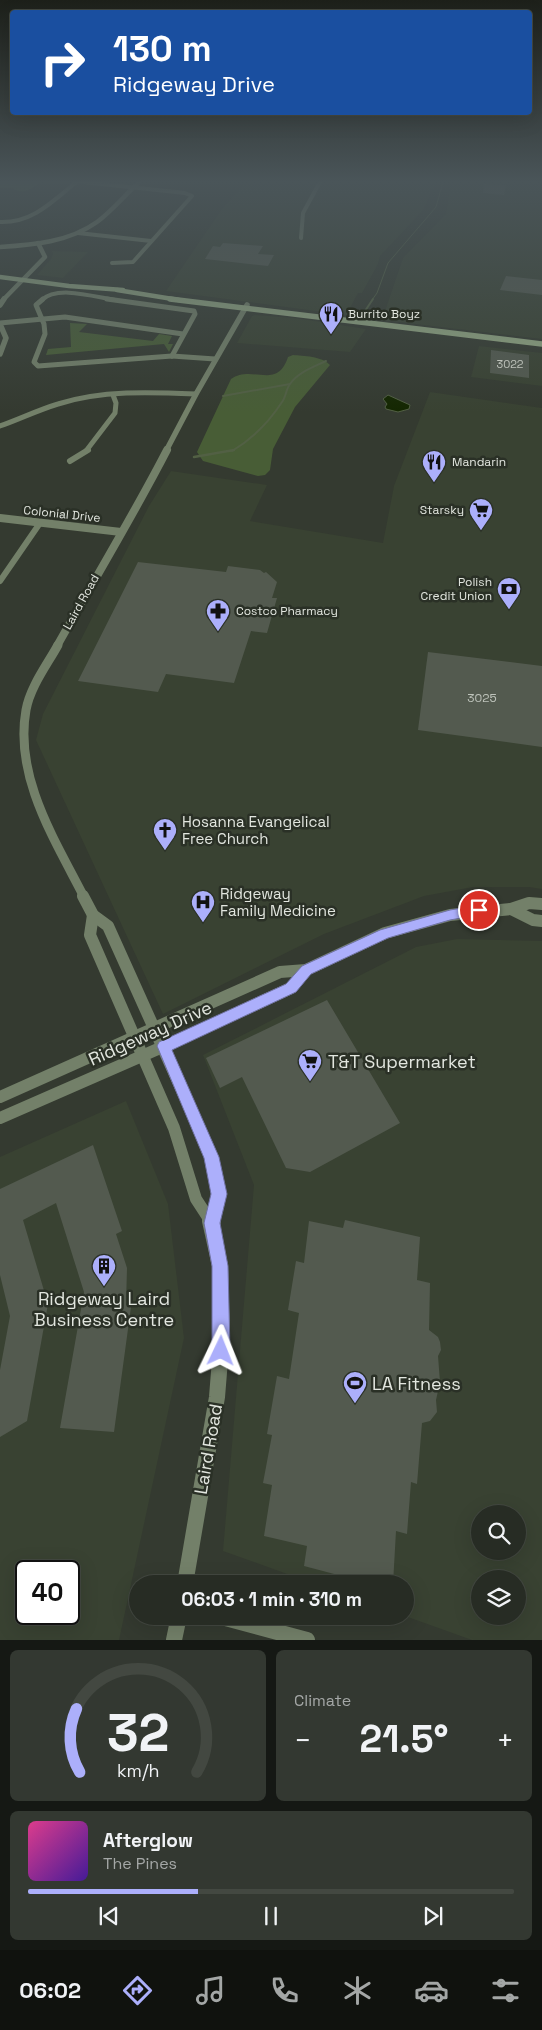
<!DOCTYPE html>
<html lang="en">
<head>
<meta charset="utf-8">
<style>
	:root { --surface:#272c24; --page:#333831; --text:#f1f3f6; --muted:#a4a7a6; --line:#434841; --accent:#acaffb }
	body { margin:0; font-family:"Space Grotesk",sans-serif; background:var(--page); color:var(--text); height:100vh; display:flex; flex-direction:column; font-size:19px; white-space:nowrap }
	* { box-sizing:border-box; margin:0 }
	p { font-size:16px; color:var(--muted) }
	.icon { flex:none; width:28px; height:28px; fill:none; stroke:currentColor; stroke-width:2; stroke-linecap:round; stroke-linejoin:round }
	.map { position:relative; height:1640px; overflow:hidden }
	.details { display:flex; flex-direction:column; gap:10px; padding:10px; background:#151814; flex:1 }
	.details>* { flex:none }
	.banner { position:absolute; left:10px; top:10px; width:522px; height:105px; border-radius:5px; box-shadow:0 5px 20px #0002,0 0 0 1px var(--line); background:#1a4fa0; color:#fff; overflow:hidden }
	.fabs { position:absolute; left:471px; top:1505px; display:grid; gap:10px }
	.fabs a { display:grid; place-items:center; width:55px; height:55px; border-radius:50%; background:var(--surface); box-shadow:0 5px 20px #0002,0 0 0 1px var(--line); font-size:25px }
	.speed { position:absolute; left:15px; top:1560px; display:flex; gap:10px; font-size:25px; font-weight:700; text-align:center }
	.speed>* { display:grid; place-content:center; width:65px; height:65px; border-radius:50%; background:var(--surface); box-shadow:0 5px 20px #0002,0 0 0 1px var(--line); line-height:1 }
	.speed .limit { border:2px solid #111; border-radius:8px; background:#fff; color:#111 }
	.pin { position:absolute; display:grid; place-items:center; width:42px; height:42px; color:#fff; margin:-21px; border:2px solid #fff; border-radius:50%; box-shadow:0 1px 5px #0007 }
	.me { position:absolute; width:55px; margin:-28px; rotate:2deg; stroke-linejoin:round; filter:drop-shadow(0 0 4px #0008) }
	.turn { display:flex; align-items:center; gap:18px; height:105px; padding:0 20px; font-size:22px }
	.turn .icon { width:65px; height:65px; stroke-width:2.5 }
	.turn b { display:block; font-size:35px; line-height:42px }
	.big { font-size:38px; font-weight:800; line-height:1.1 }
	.details .tile { flex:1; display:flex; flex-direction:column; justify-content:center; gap:8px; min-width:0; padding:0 18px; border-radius:8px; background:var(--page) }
	.details .dial { align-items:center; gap:0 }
	.dial svg { height:130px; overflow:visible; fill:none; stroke:var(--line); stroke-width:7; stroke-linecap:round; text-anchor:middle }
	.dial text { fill:var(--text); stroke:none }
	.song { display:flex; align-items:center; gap:15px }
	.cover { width:60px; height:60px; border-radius:8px; background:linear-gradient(135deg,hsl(330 70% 55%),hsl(260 70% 35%)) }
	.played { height:5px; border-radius:2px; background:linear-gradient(90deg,var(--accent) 35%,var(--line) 35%) }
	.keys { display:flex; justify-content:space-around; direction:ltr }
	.heat { display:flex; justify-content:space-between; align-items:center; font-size:28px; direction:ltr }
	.details .tiles { flex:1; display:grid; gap:10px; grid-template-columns:1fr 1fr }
	.tile:last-child { grid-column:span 2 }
	.trip { position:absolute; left:129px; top:1575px; width:285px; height:50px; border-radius:25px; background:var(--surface); box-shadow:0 5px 20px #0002,0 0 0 1px var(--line); font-weight:800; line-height:50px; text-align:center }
	.menu { display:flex; height:80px; justify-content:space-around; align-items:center; background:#10120e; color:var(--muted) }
	.menu .icon { width:35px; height:35px }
	.menu .current { color:var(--accent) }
	.menu b { font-size:22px; color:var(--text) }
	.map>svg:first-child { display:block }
	.built { fill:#394232; fill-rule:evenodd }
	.green { fill:#485d36 }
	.water { fill:#142701; stroke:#526044 }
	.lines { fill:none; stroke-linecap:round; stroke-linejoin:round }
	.stream-far2 { stroke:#526044; stroke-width:1 }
	.stream-far1 { stroke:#526044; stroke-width:2 }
	.stream { stroke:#526044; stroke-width:2.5 }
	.building { fill:#535a4f }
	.minor-far2 { stroke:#738069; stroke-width:4 }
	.minor-far1 { stroke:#738069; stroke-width:5 }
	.minor { stroke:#738069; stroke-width:6 }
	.tertiary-far5 { stroke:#738069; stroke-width:4.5 }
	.tertiary-far4 { stroke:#738069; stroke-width:5.5 }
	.tertiary-far3 { stroke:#738069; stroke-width:8 }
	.tertiary-far2 { stroke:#738069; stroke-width:9 }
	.tertiary-far1 { stroke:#738069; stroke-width:12 }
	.tertiary { stroke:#738069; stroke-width:16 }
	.secondary-far1 { stroke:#93a883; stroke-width:4.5 }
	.secondary { stroke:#93a883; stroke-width:5.5 }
	.route { fill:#acaffb; stroke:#7072a3 }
	.labels { text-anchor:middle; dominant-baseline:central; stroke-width:5; stroke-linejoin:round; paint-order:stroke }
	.far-number-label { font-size:11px; fill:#bec3bb }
	.far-poi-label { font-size:12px; fill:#e2e6df; stroke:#2a3026; text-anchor:start }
	.far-street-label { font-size:12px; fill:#e2e6df; stroke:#2a3026 }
	.number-label { font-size:12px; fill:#bec3bb }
	.poi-label { font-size:15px; fill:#e2e6df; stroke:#2a3026; text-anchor:start }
	.near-street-label { font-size:18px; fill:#e2e6df; stroke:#2a3026 }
	.near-poi-label { font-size:18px; fill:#e2e6df; stroke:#2a3026; text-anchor:start }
</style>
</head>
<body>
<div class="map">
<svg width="542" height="1640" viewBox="0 0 542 1640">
	<rect width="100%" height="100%" fill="#343a30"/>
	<g class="built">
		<polygon points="246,182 435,182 424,209 380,256 378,264 362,293 358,293 346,315 166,291 222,209"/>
		<polygon points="451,182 542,182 542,339 382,320 403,258 446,214"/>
		<polygon points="52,251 88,252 63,278 37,275 51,259 53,254"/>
		<polygon points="255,315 295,318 366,329 350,352 237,343 252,316"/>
		<polygon points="479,346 542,353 542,386 471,377"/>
		<polygon points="430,392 542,408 542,889 529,887 473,887 424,896 324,934 163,1014 36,740 43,714 149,506 171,471 267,485 250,521 383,543 394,486"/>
		<path d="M457,939L542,941V1640H472L405,1616V1584H315L223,1551L254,1185L203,1055L416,947ZM480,1514H518V1551H480ZM480,1579H518V1616H480Z"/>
		<path d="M126,1101L168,1204L184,1338L119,1640H0V1157ZM26,1571H69V1614H26Z"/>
	</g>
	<g class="green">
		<path d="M0,182H69L63,184L41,182C16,201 21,185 0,188Z"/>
		<polygon points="70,323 87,324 79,332 153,341 159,334 172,336 168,344 173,344 169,352 164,344 46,355 48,349 71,347"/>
		<path d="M293,355C303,356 322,356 330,365L295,407L273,449L270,470L265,475L258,476L203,461L197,452L231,379C252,364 277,391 288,357Z"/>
	</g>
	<polygon class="water" points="388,395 410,405 409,409 398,412 386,409 385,407 387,404 383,399"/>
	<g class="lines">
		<polyline class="stream-far2" points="372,300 377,293 388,263 436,207 443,182"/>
		<g class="stream-far1">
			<polyline points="363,314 373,299"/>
			<polyline points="223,396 290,384"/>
			<path d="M232,451C252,439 269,422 282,402C286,397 286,389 290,384C298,372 314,367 326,361"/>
		</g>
		<polyline class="stream" points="194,457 234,450"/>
	</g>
	<g class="building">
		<polygon points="484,184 506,185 504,195 483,193"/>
		<polygon points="223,243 263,246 258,254 274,255 268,266 205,259 213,246 220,247"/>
		<polygon points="506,276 542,280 542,295 500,290"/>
		<polygon points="491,350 529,355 529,378 490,373"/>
		<polygon points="138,562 226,572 228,566 260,570 264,573 266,572 277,582 272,598 277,598 267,633 251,631 234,683 166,674 158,692 78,681"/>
		<polygon points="428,652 542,666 542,747 418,730"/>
		<polygon points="327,1000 400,1123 310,1172 286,1168 242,1077 220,1088 206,1058"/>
		<polygon points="93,1145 122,1231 116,1234 127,1268 126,1305 131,1307 114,1432 60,1428 84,1292 56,1203 23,1220 48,1304 27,1421 0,1437 0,1370 10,1316 0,1275 0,1189"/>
		<polygon points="345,1220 420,1237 417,1280 430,1283 429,1330 438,1337 440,1342 441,1350 438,1356 440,1382 436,1400 437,1412 430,1421 422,1423 417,1484 411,1482 407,1534 396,1531 393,1584 372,1584 304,1566 307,1546 264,1536 272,1485 263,1483 272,1435 267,1434 277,1376 289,1379 299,1313 288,1310 296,1261 304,1263 309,1221 343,1228"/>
	</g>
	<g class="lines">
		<g class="minor-far2">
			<polyline points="83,182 185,193 192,196 133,262 112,263"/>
			<path d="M0,222C32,223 52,202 75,183L79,182"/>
			<polyline points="78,233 151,241"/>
			<polyline points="301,238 303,213 320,182"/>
			<path d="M42,300C57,285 95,297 115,300"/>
		</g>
		<g class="minor-far1">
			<polyline points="43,299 36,305 44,324 45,334 34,362 38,366 172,356"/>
			<polyline points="107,299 194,311 195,314 172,356"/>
			<polyline points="0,323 65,317 183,334"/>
			<polyline points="172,356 215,359"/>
			<path d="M0,426C20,419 38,410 58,404C101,390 151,392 196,394"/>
			<polyline points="86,451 115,413 116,403 113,395"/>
		</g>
		<g class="minor">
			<polyline points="70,461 88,450"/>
			<polyline points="0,581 40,523"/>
		</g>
		<g class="tertiary-far5">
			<path d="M0,247C33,245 69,242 97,222C112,211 125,195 139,182"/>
			<polyline points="3,300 45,257 38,243"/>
		</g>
		<g class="tertiary-far4">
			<polyline points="0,305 4,299"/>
			<polyline points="0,324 6,338 0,354"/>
			<polyline points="166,451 196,394 247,305"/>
		</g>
		<g class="tertiary-far3">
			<polyline points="0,518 121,532"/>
			<path d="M57,646C94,580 133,516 167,450"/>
		</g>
		<path class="tertiary-far2" d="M58,645C47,665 30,687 26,710C14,777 55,840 84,897"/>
		<g class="tertiary-far1">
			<polyline points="83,896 93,915 108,926 212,1157 219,1193 212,1222"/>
			<polyline points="511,909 533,920 542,921"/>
			<polyline points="93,915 90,935 174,1128 196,1199 211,1222"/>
			<polyline points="0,1097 280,972 306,970 385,933 450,915 511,909 529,903 542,904"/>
			<polyline points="0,1118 183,1038 291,988 306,970"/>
		</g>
		<g class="tertiary">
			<polyline points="212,1223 213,1221"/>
			<polyline points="185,1584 217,1397 222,1335 220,1266 210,1221"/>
			<polyline points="218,1616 307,1640"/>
			<polyline points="174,1640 179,1616"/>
		</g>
		<g class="secondary-far1">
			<polyline points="0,277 69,286 123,290"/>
			<polyline points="117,290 179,300"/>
		</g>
		<polyline class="secondary" points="170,299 542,344"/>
	</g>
	<linearGradient id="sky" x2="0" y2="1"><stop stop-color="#1d201a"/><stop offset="0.44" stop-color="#4a5559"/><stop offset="1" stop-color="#4a5559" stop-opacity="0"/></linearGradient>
	<rect width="542" height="412" fill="url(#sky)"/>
	<polygon class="route" points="479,905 483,907 485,910 483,914 450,920 388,938 311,974 296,992 172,1050 219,1157 227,1194 220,1223 228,1266 230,1351 227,1357 221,1359 215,1357 212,1351 212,1266 204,1223 211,1194 204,1158 157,1046 159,1042 286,984 302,966 380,930 450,910"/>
	<defs>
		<g id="restaurant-pin" transform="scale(1.25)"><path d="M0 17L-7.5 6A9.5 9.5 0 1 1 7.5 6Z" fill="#acaffb" stroke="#2a3026"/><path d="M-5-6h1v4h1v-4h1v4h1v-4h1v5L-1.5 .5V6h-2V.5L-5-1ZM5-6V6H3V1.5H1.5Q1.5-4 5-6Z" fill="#111"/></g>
		<g id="supermarket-pin" transform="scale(1.25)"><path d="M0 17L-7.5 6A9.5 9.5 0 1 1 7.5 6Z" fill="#acaffb" stroke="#2a3026"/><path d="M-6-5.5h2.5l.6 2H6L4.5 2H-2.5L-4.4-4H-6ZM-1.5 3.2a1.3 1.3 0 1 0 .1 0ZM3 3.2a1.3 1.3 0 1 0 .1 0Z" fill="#111"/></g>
		<g id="bank-pin" transform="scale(1.25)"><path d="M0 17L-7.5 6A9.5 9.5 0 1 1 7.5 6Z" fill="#acaffb" stroke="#2a3026"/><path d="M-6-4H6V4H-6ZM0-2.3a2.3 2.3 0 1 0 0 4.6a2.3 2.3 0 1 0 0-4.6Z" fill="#111"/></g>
		<g id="pharmacy-pin" transform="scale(1.25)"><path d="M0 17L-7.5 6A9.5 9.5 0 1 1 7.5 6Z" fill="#acaffb" stroke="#2a3026"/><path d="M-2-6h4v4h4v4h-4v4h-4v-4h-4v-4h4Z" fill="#111"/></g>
		<g id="church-pin" transform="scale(1.25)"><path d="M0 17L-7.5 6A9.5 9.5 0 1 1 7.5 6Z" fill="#acaffb" stroke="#2a3026"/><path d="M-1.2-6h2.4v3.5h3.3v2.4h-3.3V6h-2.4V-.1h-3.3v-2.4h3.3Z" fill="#111"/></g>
		<g id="hospital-pin" transform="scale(1.25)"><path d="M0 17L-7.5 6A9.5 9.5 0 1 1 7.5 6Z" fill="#acaffb" stroke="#2a3026"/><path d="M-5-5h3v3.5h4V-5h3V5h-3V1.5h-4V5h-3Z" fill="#111"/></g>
		<g id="building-pin" transform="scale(1.25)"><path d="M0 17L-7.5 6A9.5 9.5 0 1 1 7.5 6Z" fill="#acaffb" stroke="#2a3026"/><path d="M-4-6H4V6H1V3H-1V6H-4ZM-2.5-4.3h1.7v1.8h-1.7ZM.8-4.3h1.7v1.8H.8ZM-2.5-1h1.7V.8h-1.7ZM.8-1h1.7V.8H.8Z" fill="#111"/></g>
		<g id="stadium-pin" transform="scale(1.25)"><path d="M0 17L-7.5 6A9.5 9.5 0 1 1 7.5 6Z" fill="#acaffb" stroke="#2a3026"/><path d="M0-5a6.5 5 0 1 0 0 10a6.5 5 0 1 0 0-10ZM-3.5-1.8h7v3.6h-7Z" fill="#111"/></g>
	</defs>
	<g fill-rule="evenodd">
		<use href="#restaurant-pin" x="331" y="314"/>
		<use href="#restaurant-pin" x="434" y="462"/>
		<use href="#supermarket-pin" x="481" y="510"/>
		<use href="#bank-pin" x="509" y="589"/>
		<use href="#pharmacy-pin" x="218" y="611"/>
		<use href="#church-pin" x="165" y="830"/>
		<use href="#hospital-pin" x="203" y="902"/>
		<use href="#supermarket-pin" x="310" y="1061"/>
		<use href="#building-pin" x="104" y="1266"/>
		<use href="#stadium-pin" x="355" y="1383"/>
	</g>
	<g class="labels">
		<g class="far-number-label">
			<text x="510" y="364">3022</text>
		</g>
		<g class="far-poi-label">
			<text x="348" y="314">Burrito Boyz</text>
			<text x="452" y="462">Mandarin</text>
			<text x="464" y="510" text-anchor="end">Starsky</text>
			<text x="492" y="582" text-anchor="end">Polish<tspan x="492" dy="14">Credit Union</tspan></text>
			<text x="236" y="611">Costco Pharmacy</text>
		</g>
		<g class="far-street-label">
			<text transform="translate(62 514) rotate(6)">Colonial Drive</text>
			<text transform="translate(81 602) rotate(-61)">Laird Road</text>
		</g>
		<g class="number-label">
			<text x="482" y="698">3025</text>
		</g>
		<g class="poi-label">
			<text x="182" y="821">Hosanna Evangelical<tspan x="182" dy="17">Free Church</tspan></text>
			<text x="220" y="893">Ridgeway<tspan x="220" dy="17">Family Medicine</tspan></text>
		</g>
		<g class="near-street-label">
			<text transform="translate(150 1033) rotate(-24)">Ridgeway Drive</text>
			<text transform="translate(208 1449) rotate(-80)">Laird Road</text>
		</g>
		<g class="near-poi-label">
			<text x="328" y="1061">T&amp;T Supermarket</text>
			<text x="104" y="1298" text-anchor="middle">Ridgeway Laird<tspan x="104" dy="21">Business Centre</tspan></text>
			<text x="372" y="1383">LA Fitness</text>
		</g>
	</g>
</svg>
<div class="fabs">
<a><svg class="icon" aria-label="search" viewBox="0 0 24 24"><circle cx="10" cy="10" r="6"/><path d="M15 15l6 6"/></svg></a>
<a><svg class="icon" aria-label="layers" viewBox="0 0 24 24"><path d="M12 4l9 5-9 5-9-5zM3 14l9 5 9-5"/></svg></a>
</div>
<div class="speed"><div class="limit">40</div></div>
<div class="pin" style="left:479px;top:910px;background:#d93025"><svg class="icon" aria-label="arrive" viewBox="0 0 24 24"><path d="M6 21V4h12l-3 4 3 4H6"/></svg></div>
<svg class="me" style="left:221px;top:1351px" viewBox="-20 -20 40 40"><path d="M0-17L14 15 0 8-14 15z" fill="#acaffb" stroke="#fff" stroke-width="4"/></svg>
<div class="trip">06:03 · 1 min · 310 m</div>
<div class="banner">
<div class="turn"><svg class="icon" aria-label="right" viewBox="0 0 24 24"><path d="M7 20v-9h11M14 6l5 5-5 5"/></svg><div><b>130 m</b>Ridgeway Drive</div></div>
</div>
</div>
<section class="details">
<div class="tiles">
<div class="tile dial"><svg viewBox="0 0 100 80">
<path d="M14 69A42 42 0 1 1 86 69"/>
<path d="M14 69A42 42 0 0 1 12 30" stroke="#acaffb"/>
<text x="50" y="56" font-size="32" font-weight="700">32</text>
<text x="50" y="72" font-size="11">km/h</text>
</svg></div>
<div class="tile"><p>Climate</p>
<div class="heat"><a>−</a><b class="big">21.5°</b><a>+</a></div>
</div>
<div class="tile">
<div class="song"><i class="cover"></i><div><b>Afterglow</b><p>The Pines</p></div></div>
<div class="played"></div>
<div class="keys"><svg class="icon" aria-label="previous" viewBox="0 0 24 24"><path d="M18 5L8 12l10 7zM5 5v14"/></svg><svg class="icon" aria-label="pause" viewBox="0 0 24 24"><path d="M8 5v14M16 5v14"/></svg><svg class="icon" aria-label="next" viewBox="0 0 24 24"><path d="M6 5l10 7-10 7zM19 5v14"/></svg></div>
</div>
</div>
</section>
<nav class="menu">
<b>06:02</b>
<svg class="icon current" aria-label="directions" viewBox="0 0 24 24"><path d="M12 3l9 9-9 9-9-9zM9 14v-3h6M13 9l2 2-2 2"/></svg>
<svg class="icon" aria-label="music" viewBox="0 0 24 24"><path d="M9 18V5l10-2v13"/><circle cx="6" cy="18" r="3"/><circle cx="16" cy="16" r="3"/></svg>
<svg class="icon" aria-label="phone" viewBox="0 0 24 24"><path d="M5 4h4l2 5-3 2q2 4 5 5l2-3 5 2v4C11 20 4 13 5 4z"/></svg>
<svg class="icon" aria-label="climate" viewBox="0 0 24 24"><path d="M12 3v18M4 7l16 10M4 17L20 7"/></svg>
<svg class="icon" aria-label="car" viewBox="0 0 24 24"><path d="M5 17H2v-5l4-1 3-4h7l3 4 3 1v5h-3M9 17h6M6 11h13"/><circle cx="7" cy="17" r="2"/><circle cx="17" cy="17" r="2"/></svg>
<svg class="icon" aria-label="filters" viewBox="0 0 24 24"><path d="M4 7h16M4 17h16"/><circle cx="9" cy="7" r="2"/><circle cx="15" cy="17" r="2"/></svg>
</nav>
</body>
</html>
